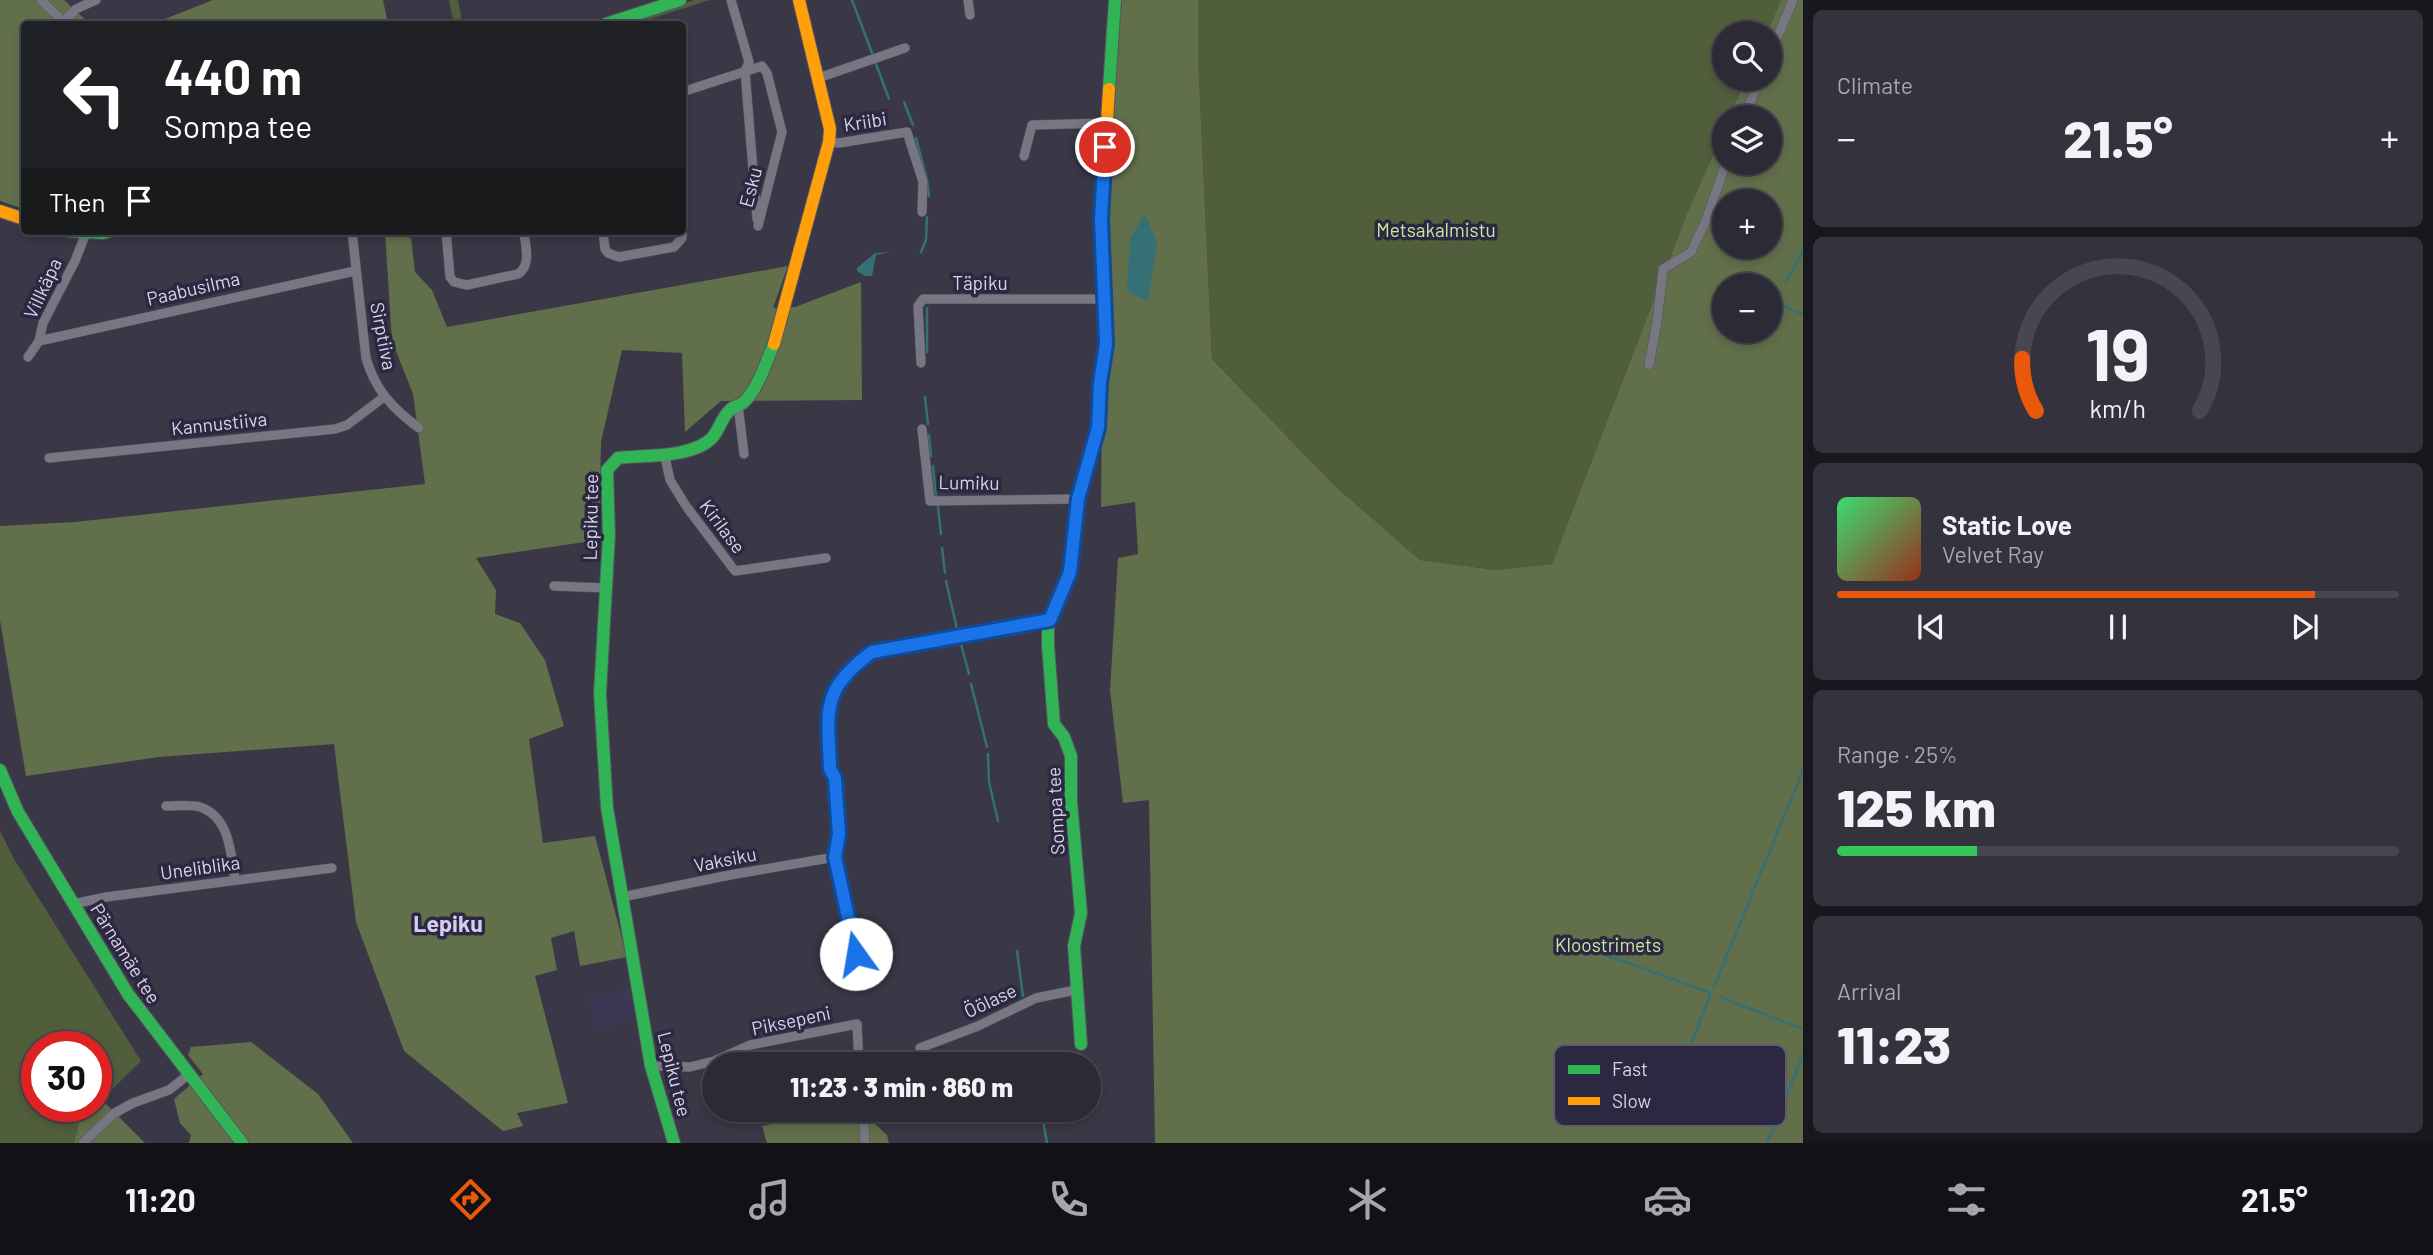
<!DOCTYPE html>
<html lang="en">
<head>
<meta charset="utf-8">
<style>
	:root { --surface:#2c2a34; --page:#34323c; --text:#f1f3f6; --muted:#a6a7ac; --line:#48464f; --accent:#ea580c }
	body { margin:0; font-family:Barlow,sans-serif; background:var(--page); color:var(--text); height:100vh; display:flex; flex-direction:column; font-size:26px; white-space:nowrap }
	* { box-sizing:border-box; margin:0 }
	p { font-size:23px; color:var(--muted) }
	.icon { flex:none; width:38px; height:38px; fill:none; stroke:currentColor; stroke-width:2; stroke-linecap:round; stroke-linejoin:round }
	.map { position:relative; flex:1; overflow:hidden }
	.details { display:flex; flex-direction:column; gap:10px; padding:10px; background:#18171d; width:630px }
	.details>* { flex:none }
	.top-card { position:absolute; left:21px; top:21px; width:665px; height:214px; border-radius:7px; box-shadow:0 4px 10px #0003,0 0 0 2px var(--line); background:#202124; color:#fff; overflow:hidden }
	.tools { position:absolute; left:1712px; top:21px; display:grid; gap:14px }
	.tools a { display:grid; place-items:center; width:70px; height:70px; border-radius:50%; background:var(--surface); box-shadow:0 4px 10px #0003,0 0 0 2px var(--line); font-size:35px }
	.speed { position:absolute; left:21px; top:1031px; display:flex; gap:14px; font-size:35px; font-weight:700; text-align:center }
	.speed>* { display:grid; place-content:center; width:91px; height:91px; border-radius:50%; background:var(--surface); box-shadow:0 4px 10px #0003,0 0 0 2px var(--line); line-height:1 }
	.speed .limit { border:10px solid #d22; background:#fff; color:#111 }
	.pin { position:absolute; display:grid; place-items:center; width:60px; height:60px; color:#fff; margin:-30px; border:4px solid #fff; border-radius:50%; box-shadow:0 2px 7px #0007 }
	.me { position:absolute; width:77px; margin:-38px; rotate:347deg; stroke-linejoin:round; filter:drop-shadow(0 0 5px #0008) }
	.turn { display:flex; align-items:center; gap:24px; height:147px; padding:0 28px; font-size:32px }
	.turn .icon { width:91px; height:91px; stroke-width:2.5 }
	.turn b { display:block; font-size:49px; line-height:60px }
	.then { display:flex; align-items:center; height:66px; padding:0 28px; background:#0003; gap:14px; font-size:26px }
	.big { font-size:52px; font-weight:800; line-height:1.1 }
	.details .widget { flex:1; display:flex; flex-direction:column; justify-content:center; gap:10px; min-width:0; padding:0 24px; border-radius:10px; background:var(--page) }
	.details .dial { align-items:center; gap:0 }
	.dial svg { height:182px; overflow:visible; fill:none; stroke:var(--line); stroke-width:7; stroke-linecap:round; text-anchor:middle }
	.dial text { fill:var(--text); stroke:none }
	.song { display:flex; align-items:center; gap:21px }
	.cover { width:84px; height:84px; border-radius:10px; background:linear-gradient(135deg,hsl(140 70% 55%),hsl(10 70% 35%)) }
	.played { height:7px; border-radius:4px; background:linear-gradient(90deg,var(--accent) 85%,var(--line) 85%) }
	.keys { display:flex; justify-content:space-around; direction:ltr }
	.heat { display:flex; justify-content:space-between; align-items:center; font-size:38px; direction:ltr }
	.charge { height:10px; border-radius:5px; background:linear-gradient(90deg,#34c759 25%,var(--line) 0) }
	.trip { position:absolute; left:702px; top:1052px; width:399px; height:70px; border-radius:35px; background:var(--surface); box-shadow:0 4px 10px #0003,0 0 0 2px var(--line); font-weight:800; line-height:70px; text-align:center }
	.menu { display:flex; height:112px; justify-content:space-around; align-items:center; background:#121115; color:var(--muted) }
	.menu .icon { width:49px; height:49px }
	.menu .active { color:var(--accent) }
	.menu b { font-size:32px; color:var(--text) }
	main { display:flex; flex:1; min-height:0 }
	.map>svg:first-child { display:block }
	.built { fill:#3d3755 }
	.green { fill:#515e3c }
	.forest { fill:#626f4b; fill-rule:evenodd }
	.water { fill:#357075 }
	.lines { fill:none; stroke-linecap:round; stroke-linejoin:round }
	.stream { stroke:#357075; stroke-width:2.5 }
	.street-casing { stroke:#565460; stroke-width:10 }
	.fast-casing { stroke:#565460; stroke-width:14 }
	.slow-casing { stroke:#565460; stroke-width:14 }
	.street { stroke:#787682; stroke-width:9 }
	.fast { stroke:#30b455; stroke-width:12 }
	.slow { stroke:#ff9f0a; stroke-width:12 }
	.route-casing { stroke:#114b97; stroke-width:18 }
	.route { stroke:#1a73e8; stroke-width:12 }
	.labels { text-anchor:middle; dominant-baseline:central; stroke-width:7; stroke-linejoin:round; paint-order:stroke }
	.street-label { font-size:19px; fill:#d6d4e5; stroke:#2c2841 }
	.park-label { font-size:19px; fill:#cce69f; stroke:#2c2841 }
	.quarter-label { font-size:23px; font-weight:bold; fill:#d3cef0; stroke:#2c2841 }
	.key { fill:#2c2841; stroke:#5f5c72; stroke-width:2 }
	.key-label { font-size:19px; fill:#d6d4e5 }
</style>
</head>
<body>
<main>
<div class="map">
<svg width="1803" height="1143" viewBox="0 0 1803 1143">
	<rect width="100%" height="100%" fill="#3a3846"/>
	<polygon class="built" points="631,989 635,1021 595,1030 590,997"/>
	<g class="green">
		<polygon points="449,0 458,0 462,22 453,20"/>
		<polygon points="694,0 710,0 637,23 663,10"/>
		<polygon points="1198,0 1781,0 1767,33 1724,33 1724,79 1746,79 1729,117 1724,117 1724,130 1688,211 1552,564 1496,570 1420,560 1335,486 1212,359 1198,57"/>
		<polygon points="0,831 14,859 141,1061 96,1105 96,1046 37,1046 37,1106 96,1106 79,1122 74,1143 0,1143"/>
	</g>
	<g class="forest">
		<polygon points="0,0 64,0 90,24 24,24 24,209 0,201"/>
		<polygon points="213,0 383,0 388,24 152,24"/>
		<path d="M1122,0H1198V57L1212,359L1335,486L1420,560L1496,570L1552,564L1688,211L1724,130V163H1769V117H1729L1746,79H1769V33H1767L1781,0H1803V1143H1155L1149,800L1123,803L1110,690L1118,558L1138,554L1135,502L1101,507L1102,392L1112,347L1104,239L1105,179ZM1724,201H1769V247H1724ZM1724,285H1769V331H1724Z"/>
		<polygon points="385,233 411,238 415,272 432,290 447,327 788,266 773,308 795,307 861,282 862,400 721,401 685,432 682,353 622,350 601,442 599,540 476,558 496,590 495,614 520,623 545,660 564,726 529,739 543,843 595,836 627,957 580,966 574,931 551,938 557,970 535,976 568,1103 517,1113 523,1126 503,1131 404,1051 356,922 334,744 159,757 26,776 0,620 0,526 75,522 425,484 413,394 392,341"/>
		<polygon points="251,1042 318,1094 353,1143 189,1143 191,1135 180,1123 174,1099 203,1074 188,1055 191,1047"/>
		<polygon points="102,1100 145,1143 74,1143 79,1122"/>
		<polygon points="844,1110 860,1110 887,1135 889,1143 767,1143 762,1126"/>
	</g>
	<g class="water">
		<polygon points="1145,214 1157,243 1148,301 1127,291 1130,238"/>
		<polygon points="892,252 876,255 872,276 865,276 857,271 857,268 875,253"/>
	</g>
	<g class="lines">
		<g class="stream">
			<polyline points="852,0 872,53"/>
			<polyline points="876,64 889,99"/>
			<polyline points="904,102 913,125"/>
			<polyline points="916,138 927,180 929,196"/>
			<polyline points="921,252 926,240 927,217"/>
			<polyline points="1786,282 1803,251"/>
			<polyline points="1769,301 1803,314"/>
			<polyline points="1774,303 1781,292"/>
			<polyline points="927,308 927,352"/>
			<polyline points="925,397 928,424"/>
			<polyline points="929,435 931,456"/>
			<polyline points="933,466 936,497"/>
			<polyline points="938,507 941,534"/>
			<polyline points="942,548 945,573"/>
			<polyline points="946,581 957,629"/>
			<polyline points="961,644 969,674"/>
			<polyline points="971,684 987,747"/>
			<polyline points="988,754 989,782 998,821"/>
			<polyline points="1578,945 1711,993 1666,1109"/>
			<polyline points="1017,951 1023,996"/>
			<polyline points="1714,987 1803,770"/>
			<polyline points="1720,997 1803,1029"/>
			<polyline points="1041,1110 1047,1143"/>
			<polyline points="1767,1143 1803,1055"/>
		</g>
		<g class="street-casing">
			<g id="street">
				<polyline points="41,0 66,24"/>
				<polyline points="731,0 749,62 745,71 757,219"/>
				<polyline points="968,0 970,15"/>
				<polyline points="63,22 76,9 96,0"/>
				<polyline points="1769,57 1793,0"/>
				<polyline points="818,78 905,48"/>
				<polyline points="682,92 762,66 767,73 782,132 758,226"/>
				<polyline points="1744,117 1760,79"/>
				<polyline points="829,142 839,143 907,132 923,182 922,212"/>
				<polyline points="1024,156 1032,125 1106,123"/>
				<path d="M352,231L366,358C375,390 393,409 419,428"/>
				<path d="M446,231L450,277L454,282L467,285L518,274C532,265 525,245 524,231"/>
				<polyline points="603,231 605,249 608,253 619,257 674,247 682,238 682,231"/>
				<polyline points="39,341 355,271"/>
				<polyline points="28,357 39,341 43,323 75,261 86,233"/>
				<polyline points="921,363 918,306 923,299 1103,299"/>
				<polyline points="1649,365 1657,322 1663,269 1691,252 1705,223 1726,163"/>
				<polyline points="738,405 744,454"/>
				<polyline points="922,429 930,501 1078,499"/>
				<polyline points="665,457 670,480 686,506 735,571 826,558"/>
				<polyline points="49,458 335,429 347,425 384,397"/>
				<polyline points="554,586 607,588"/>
				<path d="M166,806C176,806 190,804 200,807C230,817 231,854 235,880"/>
				<polyline points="622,897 730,875 835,857"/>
				<polyline points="73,904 106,897 332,868"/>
				<path d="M856,954L835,857L839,834L835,778L830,770C829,742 823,707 839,682C847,669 860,661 872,652L1050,620"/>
				<polyline points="920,1048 978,1026 1036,998 1076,990"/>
				<polyline points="651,1066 690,1067 714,1061 750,1045 857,1024 859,1064"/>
				<polyline points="863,1110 865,1143"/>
				<polyline points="83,1143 113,1114 133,1103 169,1090 188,1075"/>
			</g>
		</g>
		<g class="fast-casing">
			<g id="fast">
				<polyline points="606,24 680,0"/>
				<polyline points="1109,89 1115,0"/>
				<polyline points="68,231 103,233 111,231"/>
				<polyline points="1070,572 1053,610 1048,628 1048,645 1054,724 1064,737 1071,756 1071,802 1081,913 1074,946 1081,1044"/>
				<polyline points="0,770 18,812 128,994 242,1143"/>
				<path d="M674,1143L651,1066L607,808L600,694L609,535L607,470L618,458C645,455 692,458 712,438C719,430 722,417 730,410C733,406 740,406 744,402C759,387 766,362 774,344"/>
			</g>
		</g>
		<g class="slow-casing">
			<g id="slow">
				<polyline points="0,211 24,219"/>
				<polyline points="774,344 829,142 830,129 799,0"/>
				<polyline points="1070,572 1078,499 1098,428 1100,383 1106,344 1101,219 1109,89"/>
			</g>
		</g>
		<use href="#street" class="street"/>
		<use href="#fast" class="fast"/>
		<use href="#slow" class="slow"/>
	</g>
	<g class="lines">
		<g class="route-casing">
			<path id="route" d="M856,954L835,857L839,834L835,778L830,769C828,710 820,690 872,652L1050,620L1070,572L1078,499L1098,428L1100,383L1106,344L1101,219L1105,147"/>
		</g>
		<use href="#route" class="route"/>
	</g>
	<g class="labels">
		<g class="street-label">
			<text transform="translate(865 121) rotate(-9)">Kriibi</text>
			<text transform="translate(750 187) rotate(-75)">Esku</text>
			<text x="980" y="282">Täpiku</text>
			<text transform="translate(42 288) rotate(-65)">Villkäpa</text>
			<text transform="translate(193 288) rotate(-13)">Paabusilma</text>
			<text transform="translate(384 336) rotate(79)">Sirptiiva</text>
			<text transform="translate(219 423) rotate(-6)">Kannustiiva</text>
			<text transform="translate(969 482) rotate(1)">Lumiku</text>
			<text transform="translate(590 517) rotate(-89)">Lepiku tee</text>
			<text transform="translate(723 526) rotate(53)">Kirilase</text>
			<text transform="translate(1055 811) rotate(-93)">Sompa tee</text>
			<text transform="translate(725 859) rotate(-11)">Vaksiku</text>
			<text transform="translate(200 867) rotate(-8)">Uneliblika</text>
			<text transform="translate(126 953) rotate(58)">Pärnamäe tee</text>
			<text transform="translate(990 1000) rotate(-25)">Öölase</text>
			<text transform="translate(791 1020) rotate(-12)">Piksepeni</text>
			<text transform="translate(675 1074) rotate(76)">Lepiku tee</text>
		</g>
		<g class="park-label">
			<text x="1436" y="229">Metsakalmistu</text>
			<text x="1608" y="944">Kloostrimets</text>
		</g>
		<g class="quarter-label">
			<text x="448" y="923">Lepiku</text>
		</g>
	</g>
	<rect x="1554" y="1045" width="232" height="81" rx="10" class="key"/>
	<rect x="1568" y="1065" width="32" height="9" fill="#30b455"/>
	<rect x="1568" y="1097" width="32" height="8" fill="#ff9f0a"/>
	<g class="key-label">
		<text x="1612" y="1076">Fast</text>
		<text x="1612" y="1108">Slow</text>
	</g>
</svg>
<div class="tools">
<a><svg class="icon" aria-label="search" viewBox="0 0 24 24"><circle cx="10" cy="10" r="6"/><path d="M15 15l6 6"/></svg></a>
<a><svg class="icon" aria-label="layers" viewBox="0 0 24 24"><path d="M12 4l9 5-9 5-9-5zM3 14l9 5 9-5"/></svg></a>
<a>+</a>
<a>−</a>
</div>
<div class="speed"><div class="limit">30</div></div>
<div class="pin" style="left:1105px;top:147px;background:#d93025"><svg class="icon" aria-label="arrive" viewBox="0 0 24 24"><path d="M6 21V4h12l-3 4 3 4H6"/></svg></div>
<svg class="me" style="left:856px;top:954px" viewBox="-20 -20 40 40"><circle r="19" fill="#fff"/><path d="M0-13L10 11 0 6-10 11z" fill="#1a73e8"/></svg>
<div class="trip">11:23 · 3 min · 860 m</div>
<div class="top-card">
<div class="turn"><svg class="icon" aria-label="left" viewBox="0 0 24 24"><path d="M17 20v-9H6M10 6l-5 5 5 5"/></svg><div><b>440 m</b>Sompa tee</div></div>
<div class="then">Then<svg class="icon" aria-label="arrive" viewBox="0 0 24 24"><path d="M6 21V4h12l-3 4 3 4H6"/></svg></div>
</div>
</div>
<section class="details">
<div class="widget"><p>Climate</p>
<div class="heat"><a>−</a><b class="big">21.5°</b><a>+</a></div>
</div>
<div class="widget dial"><svg viewBox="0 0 100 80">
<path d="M14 69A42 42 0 1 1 86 69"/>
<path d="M14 69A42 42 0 0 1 8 46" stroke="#ea580c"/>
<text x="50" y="56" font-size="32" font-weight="700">19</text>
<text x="50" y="72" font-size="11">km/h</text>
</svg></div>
<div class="widget">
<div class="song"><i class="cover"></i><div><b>Static Love</b><p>Velvet Ray</p></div></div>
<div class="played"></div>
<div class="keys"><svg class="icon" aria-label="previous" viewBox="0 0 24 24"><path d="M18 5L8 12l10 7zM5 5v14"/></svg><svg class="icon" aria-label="pause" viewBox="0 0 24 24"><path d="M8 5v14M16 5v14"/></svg><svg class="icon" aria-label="next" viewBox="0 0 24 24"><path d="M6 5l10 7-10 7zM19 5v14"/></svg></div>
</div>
<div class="widget"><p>Range · 25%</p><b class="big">125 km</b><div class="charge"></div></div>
<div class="widget"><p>Arrival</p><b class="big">11:23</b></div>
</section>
</main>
<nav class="menu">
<b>11:20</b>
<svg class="icon active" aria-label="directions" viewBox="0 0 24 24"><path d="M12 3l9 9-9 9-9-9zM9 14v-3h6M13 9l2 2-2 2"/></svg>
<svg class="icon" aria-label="music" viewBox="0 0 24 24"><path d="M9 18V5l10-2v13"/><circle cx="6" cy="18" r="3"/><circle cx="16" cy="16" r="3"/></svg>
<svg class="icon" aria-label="phone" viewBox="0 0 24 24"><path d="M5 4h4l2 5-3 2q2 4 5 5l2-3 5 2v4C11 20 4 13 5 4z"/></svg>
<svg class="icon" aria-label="climate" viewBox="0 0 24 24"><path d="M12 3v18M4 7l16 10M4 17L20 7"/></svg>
<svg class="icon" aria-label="car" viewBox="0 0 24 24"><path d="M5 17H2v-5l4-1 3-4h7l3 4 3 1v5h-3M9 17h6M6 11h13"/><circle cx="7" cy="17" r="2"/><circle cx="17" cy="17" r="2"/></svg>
<svg class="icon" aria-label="filters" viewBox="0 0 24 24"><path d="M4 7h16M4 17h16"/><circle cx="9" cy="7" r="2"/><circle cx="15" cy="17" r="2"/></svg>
<b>21.5°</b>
</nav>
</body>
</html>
